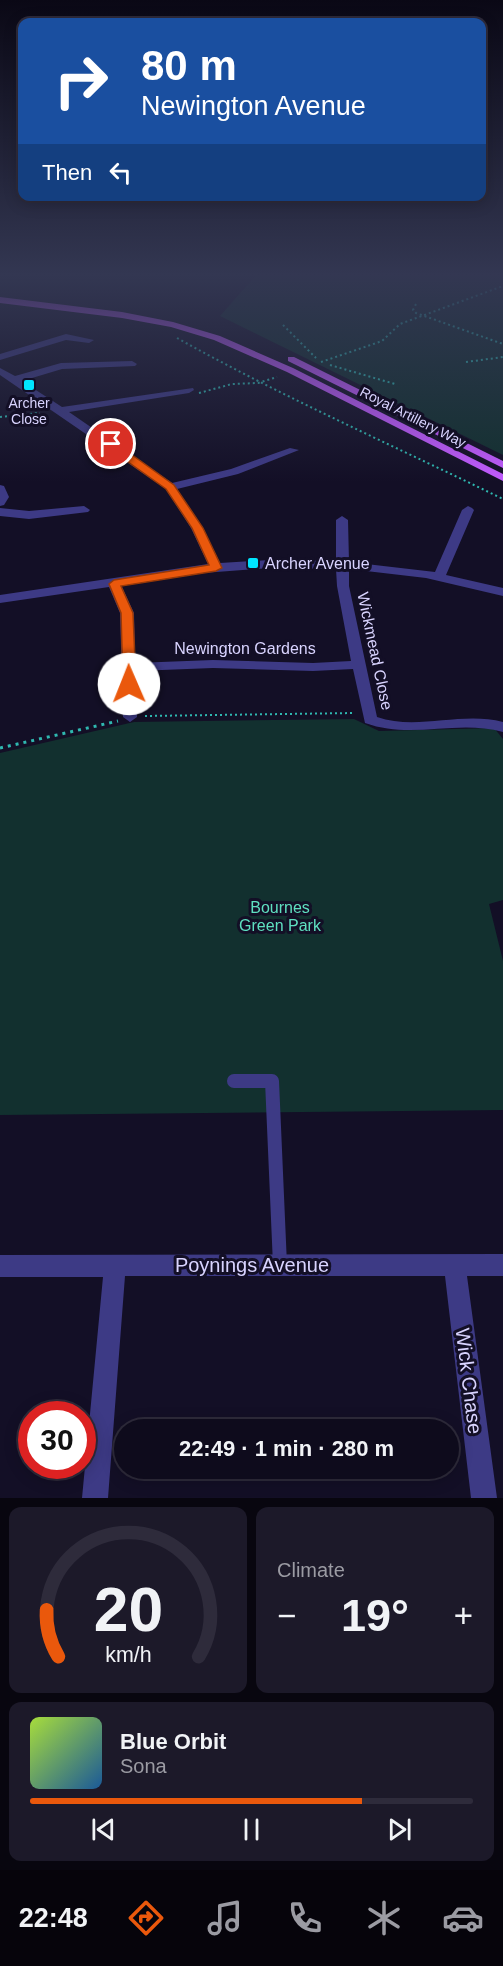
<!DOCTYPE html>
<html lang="en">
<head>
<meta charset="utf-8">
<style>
	:root { --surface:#0e0b1c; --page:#1c1929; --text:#f1f3f6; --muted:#9b9ba3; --line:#2e2b3b; --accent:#ea580c }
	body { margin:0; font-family:Arial,sans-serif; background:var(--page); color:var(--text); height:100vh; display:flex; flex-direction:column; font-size:22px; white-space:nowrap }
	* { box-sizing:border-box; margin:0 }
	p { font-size:20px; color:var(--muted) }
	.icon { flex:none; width:33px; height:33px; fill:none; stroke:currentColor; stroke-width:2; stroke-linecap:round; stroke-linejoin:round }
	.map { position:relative; height:1498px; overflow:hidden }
	.drawer { display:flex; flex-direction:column; gap:9px; padding:9px; background:#08060f; flex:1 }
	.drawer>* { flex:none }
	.top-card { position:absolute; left:18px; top:18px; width:468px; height:183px; border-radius:12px; box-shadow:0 3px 15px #0003,0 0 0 2px var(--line); background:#1a4fa0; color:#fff; overflow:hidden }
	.speed { position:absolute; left:18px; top:1401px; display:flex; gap:12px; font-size:30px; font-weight:700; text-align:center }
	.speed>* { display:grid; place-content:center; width:78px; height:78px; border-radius:50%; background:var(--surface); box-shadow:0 3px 15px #0003,0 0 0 2px var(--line); line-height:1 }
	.speed .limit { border:9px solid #d22; background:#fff; color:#111 }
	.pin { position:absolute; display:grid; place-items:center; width:51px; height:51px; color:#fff; margin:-26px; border:3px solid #fff; border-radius:50%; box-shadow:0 2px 6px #0007 }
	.me { position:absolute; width:66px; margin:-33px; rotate:359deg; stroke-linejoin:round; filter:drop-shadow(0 0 4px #0008) }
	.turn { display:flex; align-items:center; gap:21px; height:126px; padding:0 24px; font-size:27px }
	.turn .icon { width:78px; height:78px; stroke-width:2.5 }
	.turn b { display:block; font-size:42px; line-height:51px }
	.then { display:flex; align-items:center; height:57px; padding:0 24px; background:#0003; gap:12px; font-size:22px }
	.big { font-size:45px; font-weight:800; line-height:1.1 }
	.drawer .tile { flex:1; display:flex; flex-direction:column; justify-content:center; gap:9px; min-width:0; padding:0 21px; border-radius:12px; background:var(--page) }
	.drawer .dial { align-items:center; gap:0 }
	.dial svg { height:156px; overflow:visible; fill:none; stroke:var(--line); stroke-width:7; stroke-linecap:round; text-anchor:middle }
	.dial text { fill:var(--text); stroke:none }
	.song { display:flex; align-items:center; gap:18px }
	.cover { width:72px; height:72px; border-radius:9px; background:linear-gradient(135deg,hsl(80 70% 55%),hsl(210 70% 35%)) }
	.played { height:6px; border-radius:3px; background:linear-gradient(90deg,var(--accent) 75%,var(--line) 75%) }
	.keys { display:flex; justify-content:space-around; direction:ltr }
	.heat { display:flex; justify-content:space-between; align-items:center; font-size:33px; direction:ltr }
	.drawer .tiles { flex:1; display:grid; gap:9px; grid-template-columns:1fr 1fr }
	.tile:last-child { grid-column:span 2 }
	.trip { position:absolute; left:114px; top:1419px; width:345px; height:60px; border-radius:30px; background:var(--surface); box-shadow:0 3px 15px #0003,0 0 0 2px var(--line); font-weight:800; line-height:60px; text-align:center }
	.menu { display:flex; height:96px; justify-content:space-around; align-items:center; background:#06040b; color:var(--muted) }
	.menu .icon { width:42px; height:42px }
	.menu .current { color:var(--accent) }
	.menu b { font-size:27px; color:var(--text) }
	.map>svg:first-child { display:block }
	.green { fill:#12302f }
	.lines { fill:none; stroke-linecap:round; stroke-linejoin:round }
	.path-far1 { stroke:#2fb8b0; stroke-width:2; stroke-dasharray:2 3; stroke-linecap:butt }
	.path { stroke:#2fb8b0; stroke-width:3; stroke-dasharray:3 5; stroke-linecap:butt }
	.lane { stroke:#3d3a85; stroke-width:14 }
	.street { fill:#3d3a85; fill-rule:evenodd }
	.primary { fill:#c25bff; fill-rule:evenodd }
	.route { fill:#ea580c; stroke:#983908; stroke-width:1.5 }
	.poi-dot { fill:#00e5ff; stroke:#130f26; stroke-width:2 }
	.labels { text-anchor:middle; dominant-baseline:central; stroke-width:6; stroke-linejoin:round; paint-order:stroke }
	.far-poi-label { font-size:14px; fill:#d9d4ff; stroke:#130f26 }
	.far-street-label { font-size:14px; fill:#d9d4ff; stroke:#130f26 }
	.poi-label { font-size:16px; fill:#d9d4ff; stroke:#130f26; text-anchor:start }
	.street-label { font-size:16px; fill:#d9d4ff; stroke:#130f26 }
	.park-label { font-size:16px; fill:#5fe0c0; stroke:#130f26 }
	.near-street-label { font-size:20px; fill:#d9d4ff; stroke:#130f26 }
</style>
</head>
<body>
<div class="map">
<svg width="503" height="1498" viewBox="0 0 503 1498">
	<rect width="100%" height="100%" fill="#130f26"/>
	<g class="green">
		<polygon points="258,273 503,273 503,455 220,316"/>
		<polygon points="354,719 379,731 494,728 503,739 503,900 489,904 503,961 503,1110 0,1115 0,753 134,722"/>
	</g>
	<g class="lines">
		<g class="path-far1">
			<polyline points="416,304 413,310 416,313 503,344"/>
			<polyline points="283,325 316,358"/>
			<path d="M177,338C283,397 394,446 503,499"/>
			<polyline points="321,362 382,341 400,324 503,286"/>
			<polyline points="466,362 503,357"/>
			<polyline points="330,365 395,384"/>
			<polyline points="199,393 232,384 258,383 277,377"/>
			<polyline points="0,417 40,413"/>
			<polyline points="145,716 355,713"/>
		</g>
		<polyline class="path" points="0,748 118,721"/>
		<polyline class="lane" points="234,1081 272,1081 280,1265"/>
		<g class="street">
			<polygon points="66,334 94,340 89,343 66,340 0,360 0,354"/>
			<path d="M132,361L137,364L135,366L62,369L22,381L62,407L193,388L194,390L189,393L69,412L172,483L231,469L290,448L299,450L238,474L177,489L203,528L220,563L269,560L336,561V520L342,516L348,520L349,562L435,572L462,510L468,506L472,508L474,510L446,575L503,588V596L426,578L349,569V586L377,717C417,731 461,711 503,722V732C456,719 412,740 365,723L353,669L313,671L213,668L136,671L137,717L130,722L123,717L120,613L109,587L0,603V595L208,564L191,528L166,489L0,375V368L15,376L61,363ZM269,568L336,569L337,586L351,661L313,663L213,660L135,663L134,613L121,585L190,574Z"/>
			<polygon points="0,485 4,486 9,497 4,505 0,506"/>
			<polygon points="84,506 90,510 88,512 29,519 0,516 0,508 29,511"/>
			<polygon points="503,1254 503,1276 467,1276 497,1498 471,1498 445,1276 125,1276 108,1498 82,1498 103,1277 0,1277 0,1255"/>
		</g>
		<g class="primary">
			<polygon points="0,297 122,312 173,322 220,336 293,368 503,474 503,481 287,372 214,340 171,327 122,318 0,303"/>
			<polygon points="288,357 294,357 503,461 503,468 288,361"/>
		</g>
	</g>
	<linearGradient id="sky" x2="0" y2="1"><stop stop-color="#0a0815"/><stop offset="0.57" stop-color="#333752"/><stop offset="1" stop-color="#333752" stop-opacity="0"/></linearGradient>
	<rect width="503" height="482" fill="url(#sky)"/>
	<polygon class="route" points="107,442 114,442 174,485 203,528 222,568 216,571 121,586 133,613 136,684 129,688 123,684 121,613 109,584 114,580 209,565 192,528 166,489 107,447"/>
	<g class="poi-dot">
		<rect x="23" y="379" width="12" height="12" rx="3"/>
		<rect x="247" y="557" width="12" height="12" rx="3"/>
	</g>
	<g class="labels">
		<g class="far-poi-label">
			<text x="29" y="403">Archer<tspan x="29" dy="16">Close</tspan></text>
		</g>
		<g class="far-street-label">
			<text transform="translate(413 417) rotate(27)">Royal Artillery Way</text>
		</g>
		<g class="poi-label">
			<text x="265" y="563">Archer Avenue</text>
		</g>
		<g class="street-label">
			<text x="245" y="648">Newington Gardens</text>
			<text transform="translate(375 651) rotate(78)">Wickmead Close</text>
		</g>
		<g class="park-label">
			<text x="280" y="907">Bournes<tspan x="280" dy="18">Green Park</tspan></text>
		</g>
		<g class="near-street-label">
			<text x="252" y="1265">Poynings Avenue</text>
			<text transform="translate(469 1381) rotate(83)">Wick Chase</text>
		</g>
	</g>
</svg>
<div class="speed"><div class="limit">30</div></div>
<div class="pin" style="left:111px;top:444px;background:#d93025"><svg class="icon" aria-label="arrive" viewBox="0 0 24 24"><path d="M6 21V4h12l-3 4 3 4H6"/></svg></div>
<svg class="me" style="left:129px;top:684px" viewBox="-20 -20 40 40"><circle r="19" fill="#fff"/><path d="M0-13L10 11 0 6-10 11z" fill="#ea580c"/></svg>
<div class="trip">22:49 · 1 min · 280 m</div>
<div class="top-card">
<div class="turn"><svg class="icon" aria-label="right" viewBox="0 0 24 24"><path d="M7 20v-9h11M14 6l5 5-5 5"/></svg><div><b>80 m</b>Newington Avenue</div></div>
<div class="then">Then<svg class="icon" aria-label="left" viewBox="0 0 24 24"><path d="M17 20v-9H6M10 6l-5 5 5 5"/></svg></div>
</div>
</div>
<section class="drawer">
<div class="tiles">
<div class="tile dial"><svg viewBox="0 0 100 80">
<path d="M14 69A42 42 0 1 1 86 69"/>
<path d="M14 69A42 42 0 0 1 8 45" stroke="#ea580c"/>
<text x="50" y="56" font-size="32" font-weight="700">20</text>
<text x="50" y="72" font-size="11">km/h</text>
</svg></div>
<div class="tile"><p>Climate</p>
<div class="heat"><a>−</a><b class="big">19°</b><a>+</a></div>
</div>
<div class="tile">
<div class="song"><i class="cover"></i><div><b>Blue Orbit</b><p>Sona</p></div></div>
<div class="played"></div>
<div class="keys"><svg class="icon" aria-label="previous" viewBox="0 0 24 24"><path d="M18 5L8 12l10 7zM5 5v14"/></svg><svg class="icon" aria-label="pause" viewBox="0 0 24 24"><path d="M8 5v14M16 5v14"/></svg><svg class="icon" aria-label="next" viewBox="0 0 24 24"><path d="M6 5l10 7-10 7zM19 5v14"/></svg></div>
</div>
</div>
</section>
<nav class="menu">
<b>22:48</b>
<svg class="icon current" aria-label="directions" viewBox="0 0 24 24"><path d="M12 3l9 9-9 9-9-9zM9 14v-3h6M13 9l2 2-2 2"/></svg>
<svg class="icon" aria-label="music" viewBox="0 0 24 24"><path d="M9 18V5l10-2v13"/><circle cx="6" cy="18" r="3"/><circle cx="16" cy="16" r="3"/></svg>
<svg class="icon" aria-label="phone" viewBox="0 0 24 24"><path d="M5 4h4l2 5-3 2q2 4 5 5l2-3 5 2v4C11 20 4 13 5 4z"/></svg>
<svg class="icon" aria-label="climate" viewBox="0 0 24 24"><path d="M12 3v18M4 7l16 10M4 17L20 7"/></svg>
<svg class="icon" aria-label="car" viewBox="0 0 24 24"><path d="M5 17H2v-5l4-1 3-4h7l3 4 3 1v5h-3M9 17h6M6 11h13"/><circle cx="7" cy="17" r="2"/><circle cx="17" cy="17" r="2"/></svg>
</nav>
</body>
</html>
